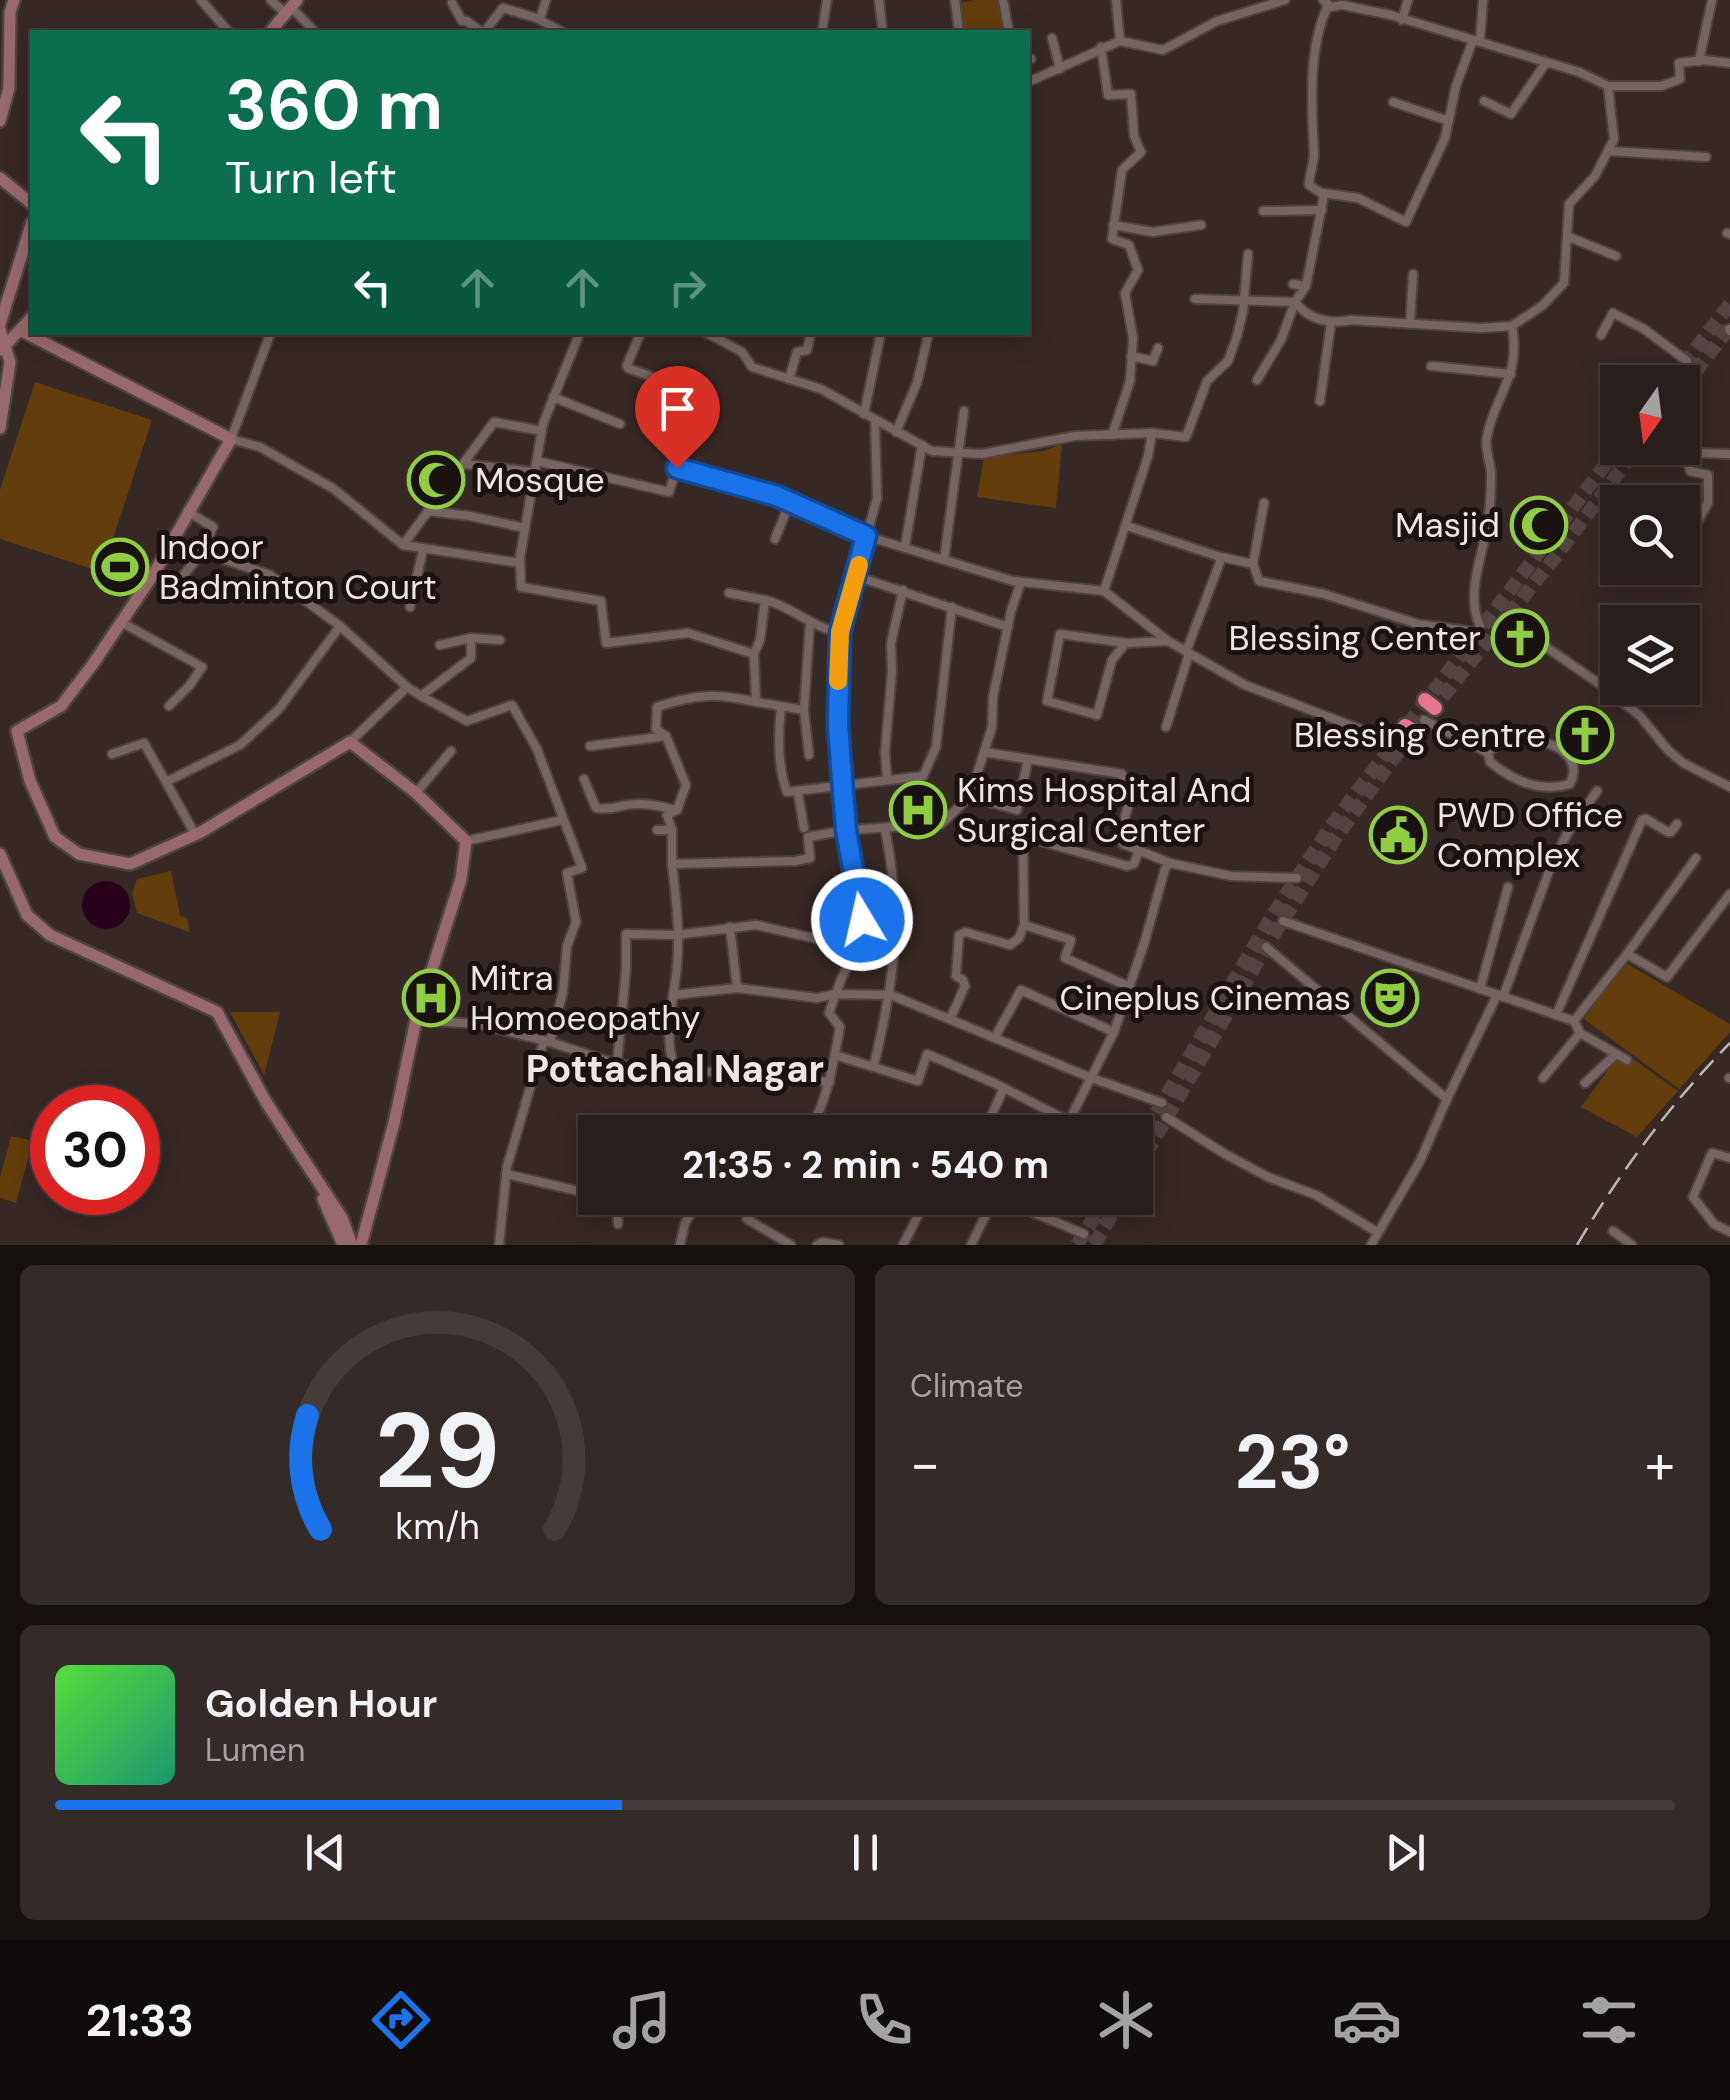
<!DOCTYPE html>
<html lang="en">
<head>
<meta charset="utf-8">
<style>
	:root { --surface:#281e1c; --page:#342b29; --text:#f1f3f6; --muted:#a5a2a3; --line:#443c3b; --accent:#1a73e8 }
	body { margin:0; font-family:"DM Sans",sans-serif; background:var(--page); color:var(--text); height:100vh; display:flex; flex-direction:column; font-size:38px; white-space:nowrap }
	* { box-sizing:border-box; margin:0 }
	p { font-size:32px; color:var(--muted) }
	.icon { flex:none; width:55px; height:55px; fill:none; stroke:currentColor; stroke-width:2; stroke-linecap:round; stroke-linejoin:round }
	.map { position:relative; height:1245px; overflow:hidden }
	.details { display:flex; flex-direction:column; gap:20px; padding:20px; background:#16100f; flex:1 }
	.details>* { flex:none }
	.guide { position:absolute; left:30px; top:30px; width:1000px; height:305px; border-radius:0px; box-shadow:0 5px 25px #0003,0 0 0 2px var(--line); background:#0b6e4f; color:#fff; overflow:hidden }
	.needle { width:65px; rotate:194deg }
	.buttons { position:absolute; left:1600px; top:365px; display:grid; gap:20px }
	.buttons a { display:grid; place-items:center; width:100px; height:100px; border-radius:0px; background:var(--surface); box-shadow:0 5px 25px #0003,0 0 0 2px var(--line); font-size:50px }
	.speed { position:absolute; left:30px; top:1085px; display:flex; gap:20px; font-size:50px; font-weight:700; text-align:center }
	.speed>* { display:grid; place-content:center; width:130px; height:130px; border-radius:50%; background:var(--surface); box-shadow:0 5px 25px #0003,0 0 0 2px var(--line); line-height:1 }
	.speed .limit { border:15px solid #d22; background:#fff; color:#111 }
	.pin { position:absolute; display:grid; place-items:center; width:85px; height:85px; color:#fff; margin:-102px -42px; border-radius:50% 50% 50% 0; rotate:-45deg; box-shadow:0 0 10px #0007 }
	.pin .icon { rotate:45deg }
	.me { position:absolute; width:110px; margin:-55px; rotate:351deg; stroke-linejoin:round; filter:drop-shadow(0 0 8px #0008) }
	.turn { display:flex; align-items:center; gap:35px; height:210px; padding:0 30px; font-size:45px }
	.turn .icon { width:130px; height:130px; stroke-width:2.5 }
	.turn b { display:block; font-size:70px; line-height:85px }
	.lanes { display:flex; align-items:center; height:95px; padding:0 30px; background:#0003; justify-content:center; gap:50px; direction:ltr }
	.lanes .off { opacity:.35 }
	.big { font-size:75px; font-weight:700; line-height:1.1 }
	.details .card { flex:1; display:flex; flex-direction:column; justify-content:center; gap:15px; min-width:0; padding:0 35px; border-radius:15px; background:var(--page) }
	.details .dial { align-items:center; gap:0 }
	.dial svg { height:260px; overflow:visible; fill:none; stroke:var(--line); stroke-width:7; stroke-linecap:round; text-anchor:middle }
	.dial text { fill:var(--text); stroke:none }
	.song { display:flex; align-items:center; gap:30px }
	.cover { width:120px; height:120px; border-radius:15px; background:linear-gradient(135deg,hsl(110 70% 55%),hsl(160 70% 35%)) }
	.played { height:10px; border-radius:5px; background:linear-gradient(90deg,var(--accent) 35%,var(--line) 35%) }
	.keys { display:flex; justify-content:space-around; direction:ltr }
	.heat { display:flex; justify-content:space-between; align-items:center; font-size:55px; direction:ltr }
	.details .tiles { flex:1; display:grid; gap:20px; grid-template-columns:1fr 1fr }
	.card:last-child { grid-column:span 2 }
	.trip { position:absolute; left:578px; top:1115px; width:575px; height:100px; border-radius:0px; background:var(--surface); box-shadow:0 5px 25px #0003,0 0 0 2px var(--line); font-weight:700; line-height:100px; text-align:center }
	.menu { display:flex; height:160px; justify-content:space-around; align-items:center; background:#100c0b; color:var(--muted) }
	.menu .icon { width:70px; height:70px }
	.menu .active { color:var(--accent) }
	.menu b { font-size:45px; color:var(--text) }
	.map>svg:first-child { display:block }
	.green { fill:#633e0c }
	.water { fill:#2a011a }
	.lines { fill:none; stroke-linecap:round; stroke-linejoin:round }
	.highway-tunnel { stroke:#524442; stroke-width:14; stroke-dasharray:14 7; stroke-linecap:butt }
	.street-casing { stroke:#4f4341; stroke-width:12 }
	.secondary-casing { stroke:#4f4341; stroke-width:16 }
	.highway-casing { stroke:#4f4341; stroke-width:19 }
	.street { stroke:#756462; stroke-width:8 }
	.secondary { stroke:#97696f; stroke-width:11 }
	.highway { stroke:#e5748c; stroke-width:14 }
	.rail { stroke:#c0b5b3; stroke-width:2.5; stroke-dasharray:20 10; stroke-linecap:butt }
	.route-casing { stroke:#114b97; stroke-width:25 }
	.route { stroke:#1a73e8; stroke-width:18 }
	.slow { stroke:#f59e0b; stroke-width:18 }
	.labels { text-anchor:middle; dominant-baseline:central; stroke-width:10; stroke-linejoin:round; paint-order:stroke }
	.poi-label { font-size:35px; fill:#efe5e3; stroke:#191211; text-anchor:start }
	.neighbourhood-label { font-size:38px; font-weight:bold; fill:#efe5e3; stroke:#191211 }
</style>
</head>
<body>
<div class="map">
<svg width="1730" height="1245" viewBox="0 0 1730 1245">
	<rect width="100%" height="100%" fill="#362825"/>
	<g class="green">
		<polygon points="976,0 1001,0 1007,32 962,32 957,3"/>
		<polygon points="35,382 152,420 102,572 0,539 0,490"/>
		<polygon points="1062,444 1056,508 977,497 984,458 1043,451"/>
		<polygon points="171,871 180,915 188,919 189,932 137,913 132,894 137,879"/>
		<polygon points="1624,962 1730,1024 1730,1032 1679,1089 1584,1019"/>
		<polygon points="230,1012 280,1012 264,1075"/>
		<polygon points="1622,1051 1678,1091 1637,1137 1581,1107"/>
		<polygon points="11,1136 33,1141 16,1203 0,1198 0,1178"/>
	</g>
	<circle class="water" cx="106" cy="905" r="24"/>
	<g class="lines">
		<g class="highway-tunnel">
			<polyline points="1670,382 1730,304"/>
			<polyline points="1682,389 1730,327"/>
			<polyline points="1135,1149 1272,916 1331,826 1618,448"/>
			<polyline points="1135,1172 1269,942 1335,839 1393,759 1559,552 1637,448"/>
			<polyline points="1077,1245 1106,1198"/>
			<polyline points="1094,1245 1121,1198"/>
		</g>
		<g class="street-casing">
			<g id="street">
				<polyline points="201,0 229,32"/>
				<polyline points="271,0 286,14"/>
				<polyline points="879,0 882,26"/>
				<polyline points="955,0 959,32"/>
				<polyline points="1003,0 1009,32"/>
				<polyline points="1116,0 1120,41"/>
				<polyline points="1323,0 1331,7 1342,5 1391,15 1579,72 1608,86 1662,86 1680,79 1679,63 1704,60 1730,63"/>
				<polyline points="452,3 462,21 467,21 481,32"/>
				<polyline points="292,8 315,32"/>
				<polyline points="538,19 563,32"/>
				<polyline points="1402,20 1408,0"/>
				<polyline points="484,32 503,8 540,19 546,0"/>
				<polyline points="822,32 827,0"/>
				<polyline points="1052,38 1060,69"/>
				<polyline points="1480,41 1483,0"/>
				<polyline points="1101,47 1108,95 1131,94 1134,136 1141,152 1122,170 1112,239 1129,245 1138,270 1125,293 1133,338 1130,381 1112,435"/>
				<polyline points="1028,60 1031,59"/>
				<polyline points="1699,61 1712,0"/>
				<polyline points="1028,82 1120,41 1163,50 1217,21 1285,0"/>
				<polyline points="1484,101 1511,114 1545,64"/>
				<polyline points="1393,102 1449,121"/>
				<polyline points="1609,151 1706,157"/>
				<polyline points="1323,193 1358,198 1406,222 1445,138 1456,86 1473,40"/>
				<polyline points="1263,211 1322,210"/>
				<polyline points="1113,225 1153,232 1201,225"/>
				<polyline points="1727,233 1730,234"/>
				<polyline points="1569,237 1616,256"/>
				<path d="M1293,284L1306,286L1295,302C1309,320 1330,324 1352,320L1481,328L1512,326L1542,306L1564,283L1569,204L1595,176L1614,139L1608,86"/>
				<path d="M1306,286L1324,195L1309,185C1309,174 1314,165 1314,154C1312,105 1307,51 1328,5"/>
				<polyline points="1195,299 1295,302 1281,340 1257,380"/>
				<polyline points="1410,324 1413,274"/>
				<polyline points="1729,329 1730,331"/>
				<polyline points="271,332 231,439 260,447 334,489 403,545 520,563"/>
				<polyline points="580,332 543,424 520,557 521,587 601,601 606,643 688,633 754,654"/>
				<polyline points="641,332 627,365 628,368 655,378 647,409"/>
				<polyline points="705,332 742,352 752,367 821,389 932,451 982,454 1075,436 1152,433 1148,456 1104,591"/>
				<polyline points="1601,335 1613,313 1644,329 1687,361"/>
				<polyline points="1131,356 1153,361 1158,348"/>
				<polyline points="1431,366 1511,374"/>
				<polyline points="789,379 797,352 807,350 811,332"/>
				<polyline points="553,397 620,424"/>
				<polyline points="1320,401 1331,323"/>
				<polyline points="864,414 881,332"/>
				<polyline points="896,432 917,383 929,332"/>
				<polyline points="1152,433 1186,437 1207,381 1228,361 1237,336 1243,311 1248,254"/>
				<polyline points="1682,439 1688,458 1699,453 1730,454"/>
				<polyline points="1688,458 1690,471 1708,475 1708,503 1691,533"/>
				<polyline points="537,461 669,492 677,468 766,492 866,536 1013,581 1104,591 1168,641 1245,685 1394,742"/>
				<polyline points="464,464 534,472"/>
				<polyline points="187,511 213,527 202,552 270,575 340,626 279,709 240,745 166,782 195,834"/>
				<polyline points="428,511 470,516 525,528"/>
				<polyline points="1127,526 1217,556 1253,564 1259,581 1324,594 1418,624 1475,632"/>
				<polyline points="775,539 789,504"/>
				<polyline points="403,545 494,422 542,431"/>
				<polyline points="905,547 922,445"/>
				<polyline points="944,560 964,411"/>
				<polyline points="1253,564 1264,503"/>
				<polyline points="856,576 1008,627"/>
				<polyline points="179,581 202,552"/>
				<polyline points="729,593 765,600"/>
				<polyline points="410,607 423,550"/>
				<polyline points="1504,618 1607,689 1640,716 1668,750 1683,763 1730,787"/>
				<polyline points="121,622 202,667 190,685 169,706"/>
				<polyline points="340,626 407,687 350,742"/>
				<path d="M1480,626C1466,595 1481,560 1487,528C1490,512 1491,491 1491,474C1491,462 1484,450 1487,436C1496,392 1521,378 1512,326"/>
				<polyline points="1126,643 1112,660 1097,715 1047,701 1060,634 1126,643 1168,641"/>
				<polyline points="440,645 471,638 500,640"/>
				<polyline points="1186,652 1220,562"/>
				<polyline points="407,687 421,696 471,658 471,638"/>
				<polyline points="421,696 467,721 512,705 537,749 582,868 567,873 576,922 567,946 563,992 550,1042"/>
				<path d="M781,707C778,735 777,766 787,792L923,776L936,747L952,607"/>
				<path d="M804,710L756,702L754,654L760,640L765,600C792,606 811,628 840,632"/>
				<path d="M1424,720L1488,753L1490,762C1514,781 1540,793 1570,784C1591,742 1509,726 1488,753"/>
				<polyline points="1166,727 1189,654"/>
				<polyline points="590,746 666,736"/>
				<polyline points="984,752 1122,774 1130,799 1122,829 1123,844 1170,863"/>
				<polyline points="112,754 144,743 166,782"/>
				<polyline points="809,755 804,710 810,622"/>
				<polyline points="887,778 885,752 892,671 891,643 903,590"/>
				<path d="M584,779L596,808C616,811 620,804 636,804C649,803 664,807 677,810"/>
				<polyline points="416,793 451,751"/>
				<polyline points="798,793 804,828"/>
				<polyline points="968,796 1017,810 1028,760"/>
				<polyline points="993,827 1023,836"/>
				<polyline points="657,830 672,830"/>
				<polyline points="466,841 562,820"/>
				<path d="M672,864V830L667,815L677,810L686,785L666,736L656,729L657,707C695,694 717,693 756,702"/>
				<polyline points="1283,921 1574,1021 1627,954 1667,977 1730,894"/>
				<polyline points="1024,925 1071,940 1065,958 1130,987"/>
				<polyline points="730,927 737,988"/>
				<polyline points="1266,947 1447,1099 1420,1161 1371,1245"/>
				<polyline points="1627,954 1696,858"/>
				<polyline points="1480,989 1508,887"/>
				<polyline points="673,995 737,988 817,998 836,994 891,995 1089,1077 1162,1103"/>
				<polyline points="1503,997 1552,863 1567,834 1597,791"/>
				<polyline points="1556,1015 1642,820 1646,819 1668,832 1671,832 1677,824"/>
				<polyline points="950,1019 965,986 963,980 956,976 959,935 965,932 1010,945 1019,938 1024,925 1023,836 1127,866 1134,864 1139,850"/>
				<polyline points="416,1020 478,1024 550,1042 617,1064 830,1082"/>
				<polyline points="1574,1021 1580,1033 1627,1060"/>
				<polyline points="995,1037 1021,990 1114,1032"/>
				<polyline points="835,1055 918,1081 927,1054 994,1083 1069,1121 1114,1032 1144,944 1165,869 1170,863 1231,876 1297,878"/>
				<polyline points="617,1064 626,970 626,934 676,935 756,925 857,948"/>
				<path d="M874,1065C895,978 903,918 885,829"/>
				<path d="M674,1067C663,1032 674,1001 677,966C680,932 676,897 672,864L795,861L810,858L808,837L846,830L941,824L963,803L974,784L992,727L993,697L1011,611L1021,582"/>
				<polyline points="1543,1078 1580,1033"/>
				<polyline points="1729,1078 1730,1078"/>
				<polyline points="1585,1083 1616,1054"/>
				<polyline points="1447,1099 1497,995"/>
				<polyline points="1166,1117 1225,1154 1268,1177 1316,1195 1377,1232"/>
				<polyline points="676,1132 697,1128 700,1132"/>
				<path d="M809,1132C828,1099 833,1064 840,1027L829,1013L842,977L864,935L846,830L838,726V682L840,632L877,498L875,420"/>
				<polyline points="984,1132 1004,1088"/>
				<polyline points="1730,1158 1712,1153 1693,1197 1714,1224 1730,1232"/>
				<polyline points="506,1174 595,1195"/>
				<polyline points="617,1198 618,1224"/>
				<polyline points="761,1198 747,1219 791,1245"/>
				<polyline points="904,1198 922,1205"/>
				<polyline points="999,1198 1084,1234"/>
				<polyline points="1613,1231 1632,1245"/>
				<polyline points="499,1245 507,1167 544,1040"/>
				<polyline points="680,1245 685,1223 700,1198"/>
				<polyline points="817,1245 823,1242 839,1245"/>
				<polyline points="903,1245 927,1198"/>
				<polyline points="971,1245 994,1198"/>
			</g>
		</g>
		<g class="secondary-casing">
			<g id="secondary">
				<polyline points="270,32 297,0"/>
				<polyline points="0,121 9,88 10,12 14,0"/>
				<polyline points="0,178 32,204"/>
				<polyline points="0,324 32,222"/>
				<polyline points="0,329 10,362 0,428"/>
				<polyline points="20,330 231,439 153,575 93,664 61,706 17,731 30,781 55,837 79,854 130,864 201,832 350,742 416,793 466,841 461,879 416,1020 394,1123 361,1245"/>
				<polyline points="1,350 32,317"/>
				<polyline points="0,854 27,915 50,935 217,1012 266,1102 342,1218 352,1245"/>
				<polyline points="323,1199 343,1245"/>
			</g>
		</g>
		<g class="highway-casing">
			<g id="highway">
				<polyline points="1425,700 1435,708"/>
				<polyline points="1405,726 1415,732"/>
			</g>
		</g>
		<use href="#street" class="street"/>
		<use href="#secondary" class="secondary"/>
		<use href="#highway" class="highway"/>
		<path class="rail" d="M1577,1245C1620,1172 1670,1104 1730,1043"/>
	</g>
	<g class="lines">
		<g class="route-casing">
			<polyline id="route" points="677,468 777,496 866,536 840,632 838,726 846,830 862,920"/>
		</g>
		<use href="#route" class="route"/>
		<polyline class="slow" points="838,681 840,632 859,565"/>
	</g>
	<defs>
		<g id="mosque-ring" transform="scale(2.875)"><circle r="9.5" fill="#191211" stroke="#90cd41" stroke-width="1.5"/><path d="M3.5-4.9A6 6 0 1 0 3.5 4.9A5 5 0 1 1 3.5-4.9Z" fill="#90cd41"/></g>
		<g id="stadium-ring" transform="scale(2.875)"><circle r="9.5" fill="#191211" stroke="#90cd41" stroke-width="1.5"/><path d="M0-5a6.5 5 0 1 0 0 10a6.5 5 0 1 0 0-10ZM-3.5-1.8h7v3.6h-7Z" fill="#90cd41"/></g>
		<g id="church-ring" transform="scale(2.875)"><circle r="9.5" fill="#191211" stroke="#90cd41" stroke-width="1.5"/><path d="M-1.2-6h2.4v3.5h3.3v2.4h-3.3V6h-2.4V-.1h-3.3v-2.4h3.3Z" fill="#90cd41"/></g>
		<g id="hospital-ring" transform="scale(2.875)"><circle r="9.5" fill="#191211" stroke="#90cd41" stroke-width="1.5"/><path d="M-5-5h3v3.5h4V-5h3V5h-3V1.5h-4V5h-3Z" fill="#90cd41"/></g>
		<g id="civic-ring" transform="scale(2.875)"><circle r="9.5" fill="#191211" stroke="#90cd41" stroke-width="1.5"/><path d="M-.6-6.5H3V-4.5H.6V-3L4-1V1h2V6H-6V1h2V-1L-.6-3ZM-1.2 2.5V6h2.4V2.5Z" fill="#90cd41"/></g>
		<g id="theatre-ring" transform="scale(2.875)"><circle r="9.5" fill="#191211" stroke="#90cd41" stroke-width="1.5"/><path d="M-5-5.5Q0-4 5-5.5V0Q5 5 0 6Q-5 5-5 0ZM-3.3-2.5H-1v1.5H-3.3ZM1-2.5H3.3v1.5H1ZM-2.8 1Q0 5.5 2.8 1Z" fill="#90cd41"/></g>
	</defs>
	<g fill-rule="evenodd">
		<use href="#mosque-ring" x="436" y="480"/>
		<use href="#mosque-ring" x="1539" y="525"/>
		<use href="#stadium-ring" x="120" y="567"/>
		<use href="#church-ring" x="1520" y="638"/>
		<use href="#church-ring" x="1585" y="735"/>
		<use href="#hospital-ring" x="918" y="810"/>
		<use href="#civic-ring" x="1398" y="835"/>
		<use href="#hospital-ring" x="431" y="998"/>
		<use href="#theatre-ring" x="1390" y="998"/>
	</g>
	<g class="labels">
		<g class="poi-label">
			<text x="475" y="480">Mosque</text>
			<text x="1500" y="525" text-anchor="end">Masjid</text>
			<text x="159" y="547">Indoor<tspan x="159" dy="40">Badminton Court</tspan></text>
			<text x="1481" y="638" text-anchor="end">Blessing Center</text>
			<text x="1546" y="735" text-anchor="end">Blessing Centre</text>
			<text x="957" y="790">Kims Hospital And<tspan x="957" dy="40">Surgical Center</tspan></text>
			<text x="1437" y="815">PWD Office<tspan x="1437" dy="40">Complex</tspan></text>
			<text x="470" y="978">Mitra<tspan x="470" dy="40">Homoeopathy</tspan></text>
			<text x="1351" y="998" text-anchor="end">Cineplus Cinemas</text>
		</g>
		<g class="neighbourhood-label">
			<text x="675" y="1069">Pottachal Nagar</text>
		</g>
	</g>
</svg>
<div class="buttons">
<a><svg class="needle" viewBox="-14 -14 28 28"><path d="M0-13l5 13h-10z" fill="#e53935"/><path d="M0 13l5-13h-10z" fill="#a5a2a3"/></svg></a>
<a><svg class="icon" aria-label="search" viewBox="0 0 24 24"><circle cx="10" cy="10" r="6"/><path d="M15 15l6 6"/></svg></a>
<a><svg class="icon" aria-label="layers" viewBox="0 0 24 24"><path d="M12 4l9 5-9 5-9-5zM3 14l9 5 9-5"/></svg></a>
</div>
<div class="speed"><div class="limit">30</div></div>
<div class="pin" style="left:677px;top:468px;background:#d93025"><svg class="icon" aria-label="arrive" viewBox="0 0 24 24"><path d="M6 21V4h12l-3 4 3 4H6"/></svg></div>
<svg class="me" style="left:862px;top:920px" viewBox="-20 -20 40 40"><circle r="17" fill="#1a73e8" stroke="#fff" stroke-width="3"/><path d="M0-11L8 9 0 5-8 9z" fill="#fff"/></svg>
<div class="trip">21:35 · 2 min · 540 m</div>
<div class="guide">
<div class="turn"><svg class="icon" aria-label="left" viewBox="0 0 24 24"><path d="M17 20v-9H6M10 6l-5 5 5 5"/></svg><div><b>360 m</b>Turn left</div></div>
<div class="lanes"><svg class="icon" aria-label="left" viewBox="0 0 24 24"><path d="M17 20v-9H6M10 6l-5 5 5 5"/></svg><svg class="icon off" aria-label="ahead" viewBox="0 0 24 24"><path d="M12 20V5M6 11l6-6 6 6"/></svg><svg class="icon off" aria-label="ahead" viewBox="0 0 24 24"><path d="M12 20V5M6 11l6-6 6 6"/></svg><svg class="icon off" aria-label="right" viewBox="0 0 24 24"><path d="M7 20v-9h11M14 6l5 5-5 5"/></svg></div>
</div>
</div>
<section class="details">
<div class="tiles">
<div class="card dial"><svg viewBox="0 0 100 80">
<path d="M14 69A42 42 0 1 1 86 69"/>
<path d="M14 69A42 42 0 0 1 10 34" stroke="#1a73e8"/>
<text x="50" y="56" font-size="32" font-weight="700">29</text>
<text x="50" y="72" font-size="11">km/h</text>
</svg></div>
<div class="card"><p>Climate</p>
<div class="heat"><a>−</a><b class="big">23°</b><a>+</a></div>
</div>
<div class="card">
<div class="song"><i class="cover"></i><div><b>Golden Hour</b><p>Lumen</p></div></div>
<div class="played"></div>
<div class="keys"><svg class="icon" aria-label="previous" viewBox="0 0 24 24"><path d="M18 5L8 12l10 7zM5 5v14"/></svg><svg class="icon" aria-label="pause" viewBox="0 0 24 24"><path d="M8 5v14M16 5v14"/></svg><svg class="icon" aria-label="next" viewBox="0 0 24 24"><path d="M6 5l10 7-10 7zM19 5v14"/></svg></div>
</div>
</div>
</section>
<nav class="menu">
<b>21:33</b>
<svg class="icon active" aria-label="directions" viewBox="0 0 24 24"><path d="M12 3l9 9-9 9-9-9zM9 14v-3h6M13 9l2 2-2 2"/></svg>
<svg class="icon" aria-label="music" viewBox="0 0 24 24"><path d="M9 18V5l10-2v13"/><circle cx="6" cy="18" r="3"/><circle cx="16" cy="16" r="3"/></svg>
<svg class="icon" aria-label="phone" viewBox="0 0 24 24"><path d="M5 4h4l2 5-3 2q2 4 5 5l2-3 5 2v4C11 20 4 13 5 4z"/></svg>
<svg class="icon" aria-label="climate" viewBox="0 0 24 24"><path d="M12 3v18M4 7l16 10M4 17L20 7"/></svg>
<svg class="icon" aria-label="car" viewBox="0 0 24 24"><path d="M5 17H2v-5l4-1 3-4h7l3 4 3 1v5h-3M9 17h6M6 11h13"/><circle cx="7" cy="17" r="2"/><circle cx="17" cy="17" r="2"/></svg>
<svg class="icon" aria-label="filters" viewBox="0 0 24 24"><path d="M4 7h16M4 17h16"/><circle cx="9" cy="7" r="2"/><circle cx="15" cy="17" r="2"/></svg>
</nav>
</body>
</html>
